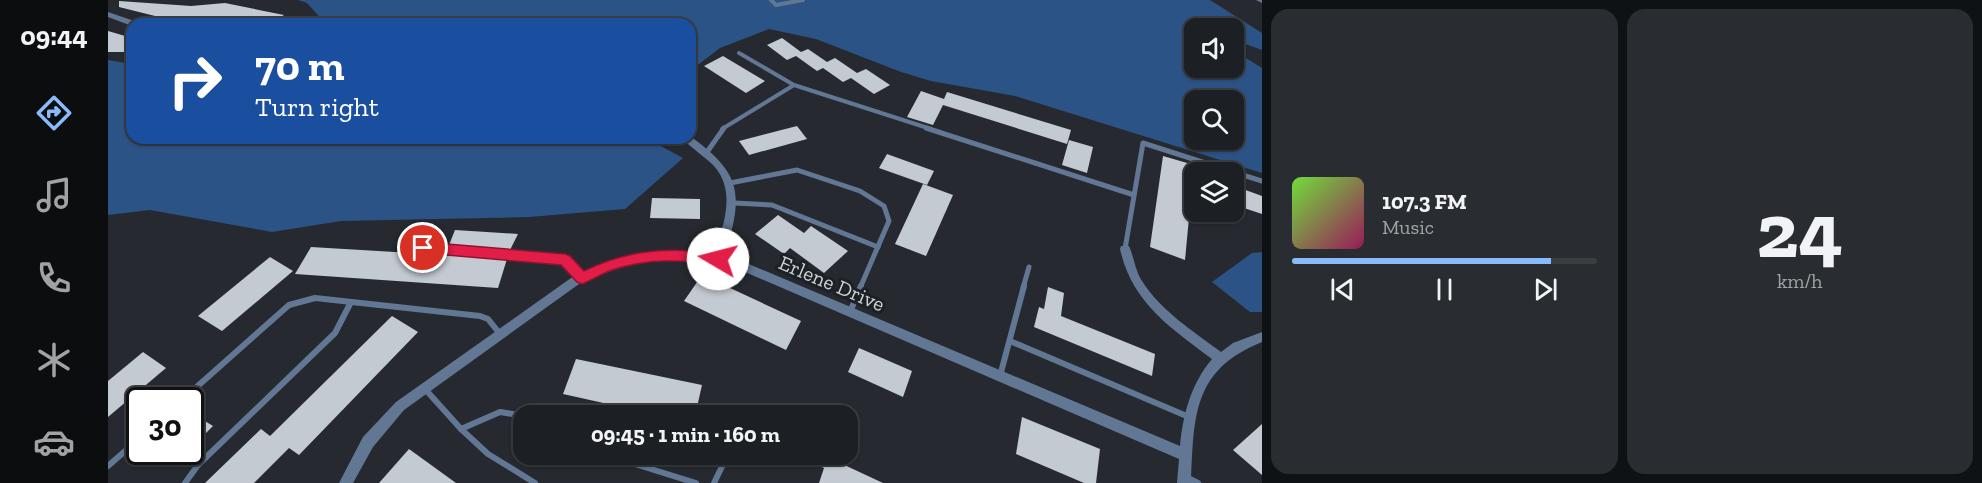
<!DOCTYPE html>
<html lang="en">
<head>
<meta charset="utf-8">
<style>
	:root { --surface:#1c2024; --page:#292d31; --text:#f1f3f6; --muted:#a0a3a6; --line:#3a3e41; --accent:#88bafc }
	body { margin:0; font-family:"Zilla Slab",serif; background:var(--page); color:var(--text); height:100vh; display:flex; flex-direction:column; font-size:22px; white-space:nowrap }
	* { box-sizing:border-box; margin:0 }
	p { font-size:20px; color:var(--muted) }
	.icon { flex:none; width:33px; height:33px; fill:none; stroke:currentColor; stroke-width:2; stroke-linecap:round; stroke-linejoin:round }
	.map { position:relative; flex:1; overflow:hidden }
	.sheet { display:flex; flex-direction:column; gap:9px; padding:9px; background:#0f1214; width:720px }
	.sheet>* { flex:none }
	.banner { position:absolute; left:18px; top:18px; width:570px; height:126px; border-radius:18px; box-shadow:0 2px 4px #0004,0 0 0 2px var(--line); background:#1a4fa0; color:#fff; overflow:hidden }
	.buttons { position:absolute; left:1076px; top:18px; display:grid; gap:12px }
	.buttons a { display:grid; place-items:center; width:60px; height:60px; border-radius:12px; background:var(--surface); box-shadow:0 2px 4px #0004,0 0 0 2px var(--line); font-size:30px }
	.speed { position:absolute; left:18px; top:387px; display:flex; gap:12px; font-size:30px; font-weight:700; text-align:center }
	.speed>* { display:grid; place-content:center; width:78px; height:78px; border-radius:50%; background:var(--surface); box-shadow:0 2px 4px #0004,0 0 0 2px var(--line); line-height:1 }
	.speed .limit { border:3px solid #111; border-radius:9px; background:#fff; color:#111 }
	.pin { position:absolute; display:grid; place-items:center; width:51px; height:51px; color:#fff; margin:-26px; border:3px solid #fff; border-radius:50%; box-shadow:0 2px 6px #0007 }
	.me { position:absolute; width:66px; margin:-33px; rotate:278deg; stroke-linejoin:round; filter:drop-shadow(0 0 4px #0008) }
	.turn { display:flex; align-items:center; gap:21px; height:126px; padding:0 30px; font-size:27px }
	.turn .icon { width:78px; height:78px; stroke-width:2.5 }
	.turn b { display:block; font-size:42px; line-height:51px }
	.sheet .card { flex:1; display:flex; flex-direction:column; justify-content:center; gap:9px; min-width:0; padding:0 21px; border-radius:18px; background:var(--page) }
	.sheet .dial { align-items:center; gap:0 }
	.dial b { font-size:78px; line-height:1 }
	.song { display:flex; align-items:center; gap:18px }
	.cover { width:72px; height:72px; border-radius:9px; background:linear-gradient(135deg,hsl(100 70% 55%),hsl(330 70% 35%)) }
	.played { height:6px; border-radius:3px; background:linear-gradient(90deg,var(--accent) 85%,var(--line) 85%) }
	.keys { display:flex; justify-content:space-around; direction:ltr }
	.sheet .tiles { flex:1; display:grid; gap:9px; grid-template-columns:repeat(2,1fr) }
	.trip { position:absolute; left:405px; top:405px; width:345px; height:60px; border-radius:18px; background:var(--surface); box-shadow:0 2px 4px #0004,0 0 0 2px var(--line); font-weight:700; line-height:60px; text-align:center }
	main { display:flex; flex:1; min-height:0 }
	.tabs { display:flex; flex-direction:column; width:108px; justify-content:space-around; align-items:center; background:#0b0d0e; color:var(--muted) }
	.tabs .icon { width:42px; height:42px }
	.tabs .selected { color:var(--accent) }
	.tabs b { font-size:27px; color:var(--text) }
	.map>svg:first-child { display:block }
	.green { fill:#2c5385; fill-rule:evenodd }
	.building { fill:#c4cad2 }
	.lines { fill:none; stroke-linecap:round; stroke-linejoin:round }
	.lane-far2 { stroke:#617794; stroke-width:4 }
	.lane-far1 { stroke:#617794; stroke-width:5 }
	.lane { stroke:#617794; stroke-width:6 }
	.street { fill:#617794; fill-rule:evenodd }
	.route { fill:#e11d48; stroke:#92132f; stroke-width:1.5 }
	.labels { text-anchor:middle; dominant-baseline:central; stroke-width:6; stroke-linejoin:round; paint-order:stroke }
	.street-label { font-size:21px; fill:#d0d3d6; stroke:#1c2126 }
</style>
</head>
<body>
<main>
<nav class="tabs">
<b>09:44</b>
<svg class="icon selected" aria-label="directions" viewBox="0 0 24 24"><path d="M12 3l9 9-9 9-9-9zM9 14v-3h6M13 9l2 2-2 2"/></svg>
<svg class="icon" aria-label="music" viewBox="0 0 24 24"><path d="M9 18V5l10-2v13"/><circle cx="6" cy="18" r="3"/><circle cx="16" cy="16" r="3"/></svg>
<svg class="icon" aria-label="phone" viewBox="0 0 24 24"><path d="M5 4h4l2 5-3 2q2 4 5 5l2-3 5 2v4C11 20 4 13 5 4z"/></svg>
<svg class="icon" aria-label="climate" viewBox="0 0 24 24"><path d="M12 3v18M4 7l16 10M4 17L20 7"/></svg>
<svg class="icon" aria-label="car" viewBox="0 0 24 24"><path d="M5 17H2v-5l4-1 3-4h7l3 4 3 1v5h-3M9 17h6M6 11h13"/><circle cx="7" cy="17" r="2"/><circle cx="17" cy="17" r="2"/></svg>
</nav>
<div class="map">
<svg width="1154" height="483" viewBox="0 0 1154 483">
	<rect width="100%" height="100%" fill="#262a30"/>
	<g class="green">
		<path d="M190,0H1102L1154,33V50L1132,42L1125,47V28H1086V68H1125V50L1154,68V173L907,96L823,81L793,72L708,39L661,29L612,48L582,71V24H218L199,3ZM1086,100H1125V140H1086Z"/>
		<polygon points="0,60 24,64 24,138 538,138 575,158 517,209 421,217 233,221 164,232 42,210 0,215"/>
		<polygon points="1154,252 1154,312 1142,312 1104,282 1144,253"/>
	</g>
	<g class="building">
		<polygon points="11,1 83,6 117,3 176,15 162,24 148,24 130,18 125,21 82,16 47,16 11,7"/>
		<polygon points="0,31 24,38 24,52 0,52"/>
		<polygon points="674,38 693,52 700,49 719,62 727,58 749,73 758,69 782,85 766,94 743,78 735,82 715,68 709,71 688,56 679,60 659,45"/>
		<polygon points="615,56 657,81 638,93 596,66"/>
		<polygon points="813,91 836,99 839,92 963,130 959,144 835,105 825,125 799,117"/>
		<polygon points="689,126 699,139 641,155 631,141"/>
		<polygon points="961,140 985,147 979,173 954,165"/>
		<polygon points="779,154 826,171 819,185 771,168"/>
		<polygon points="1055,156 1086,165 1077,260 1042,247"/>
		<polygon points="815,184 845,195 818,256 787,244"/>
		<polygon points="1132,188 1154,196 1154,214 1130,206"/>
		<polygon points="544,198 592,199 592,219 542,218"/>
		<polygon points="670,215 696,233 703,226 740,251 716,273 682,248 676,254 647,234"/>
		<polygon points="347,230 410,234 402,250 341,245"/>
		<polygon points="203,247 337,255 399,259 390,288 187,274"/>
		<polygon points="162,257 185,271 114,331 90,316"/>
		<polygon points="594,275 693,321 678,350 576,301"/>
		<polygon points="940,287 956,293 953,316 1047,354 1044,376 926,327 931,307 936,309"/>
		<polygon points="284,316 310,332 191,455 181,448 146,483 97,483 153,429 162,436"/>
		<polygon points="751,348 804,371 795,397 740,372"/>
		<polygon points="35,352 58,368 0,417 0,381"/>
		<polygon points="468,359 594,385 587,416 554,416 455,394"/>
		<polygon points="914,417 992,449 988,483 976,483 908,454"/>
		<polygon points="92,418 105,426 82,449 82,427"/>
		<polygon points="1154,424 1154,475 1125,450"/>
		<polygon points="301,449 348,483 271,483"/>
		<polygon points="687,454 733,454 730,462 775,483 711,483 716,468"/>
	</g>
	<g class="lines">
		<g class="lane-far2">
			<polyline points="663,0 668,5 695,0"/>
			<polyline points="631,53 686,85 823,129"/>
			<polyline points="614,129 686,85"/>
		</g>
		<g class="lane-far1">
			<polyline points="818,128 1026,195"/>
			<polyline points="599,152 616,128"/>
			<polyline points="622,183 689,170 752,191 776,206 781,221 752,288"/>
			<polyline points="626,203 664,205 770,247"/>
			<polyline points="315,248 457,259 474,278"/>
			<polyline points="1017,249 1035,143 1154,181"/>
			<polyline points="915,288 921,267"/>
		</g>
		<g class="lane">
			<polyline points="742,312 753,286"/>
			<polyline points="902,341 1081,417"/>
			<polyline points="892,376 916,286"/>
			<polyline points="317,389 353,429 380,454 427,483"/>
			<polyline points="74,400 181,305 207,298 372,316 380,319 392,334"/>
			<polyline points="353,429 392,412 417,416"/>
			<polyline points="495,454 588,483"/>
			<polyline points="0,466 32,438"/>
			<polyline points="1078,477 1090,483"/>
			<polyline points="77,483 90,465 227,333 243,302"/>
			<polyline points="606,483 620,454"/>
		</g>
		<g class="street">
			<polygon points="1148,0 1154,0 1154,3"/>
			<polygon points="0,12 29,22 30,24 24,24 24,26 0,17"/>
			<path d="M582,136C636,175 635,196 616,257L636,262L1072,446C1075,414 1083,384 1104,359C1063,328 1024,303 1012,249L1013,246H1021C1026,257 1027,270 1034,281C1053,311 1085,331 1113,352L1125,343L1154,332V342C1084,370 1086,417 1083,483H1069L1071,459L630,269C571,254 526,258 471,284L296,410L265,447L245,483H231L255,437L288,402L463,278L504,261L528,255L569,251L606,255C615,226 629,192 606,166C596,156 583,148 574,138H582Z"/>
		</g>
	</g>
	<path class="route" d="M315,242L457,254L462,256L476,271C515,252 553,247 596,252C604,252 613,251 617,259L610,264C574,260 540,258 504,270C493,274 484,280 474,284L469,282L453,265L315,253L308,248Z"/>
	<g class="labels">
		<g class="street-label">
			<text transform="translate(724 283) rotate(23)">Erlene Drive</text>
		</g>
	</g>
</svg>
<div class="buttons">
<a><svg class="icon" aria-label="sound" viewBox="0 0 24 24"><path d="M4 9h4l5-4v14l-5-4H4zM17 9q2 3 0 6"/></svg></a>
<a><svg class="icon" aria-label="search" viewBox="0 0 24 24"><circle cx="10" cy="10" r="6"/><path d="M15 15l6 6"/></svg></a>
<a><svg class="icon" aria-label="layers" viewBox="0 0 24 24"><path d="M12 4l9 5-9 5-9-5zM3 14l9 5 9-5"/></svg></a>
</div>
<div class="speed"><div class="limit">30</div></div>
<div class="pin" style="left:315px;top:248px;background:#d93025"><svg class="icon" aria-label="arrive" viewBox="0 0 24 24"><path d="M6 21V4h12l-3 4 3 4H6"/></svg></div>
<svg class="me" style="left:610px;top:259px" viewBox="-20 -20 40 40"><circle r="19" fill="#fff"/><path d="M0-13L10 11 0 6-10 11z" fill="#e11d48"/></svg>
<div class="trip">09:45 · 1 min · 160 m</div>
<div class="banner">
<div class="turn"><svg class="icon" aria-label="right" viewBox="0 0 24 24"><path d="M7 20v-9h11M14 6l5 5-5 5"/></svg><div><b>70 m</b>Turn right</div></div>
</div>
</div>
<section class="sheet">
<div class="tiles">
<div class="card">
<div class="song"><i class="cover"></i><div><b>107.3 FM</b><p>Music</p></div></div>
<div class="played"></div>
<div class="keys"><svg class="icon" aria-label="previous" viewBox="0 0 24 24"><path d="M18 5L8 12l10 7zM5 5v14"/></svg><svg class="icon" aria-label="pause" viewBox="0 0 24 24"><path d="M8 5v14M16 5v14"/></svg><svg class="icon" aria-label="next" viewBox="0 0 24 24"><path d="M6 5l10 7-10 7zM19 5v14"/></svg></div>
</div>
<div class="card dial"><b>24</b><p>km/h</p></div>
</div>
</section>
</main>
</body>
</html>
